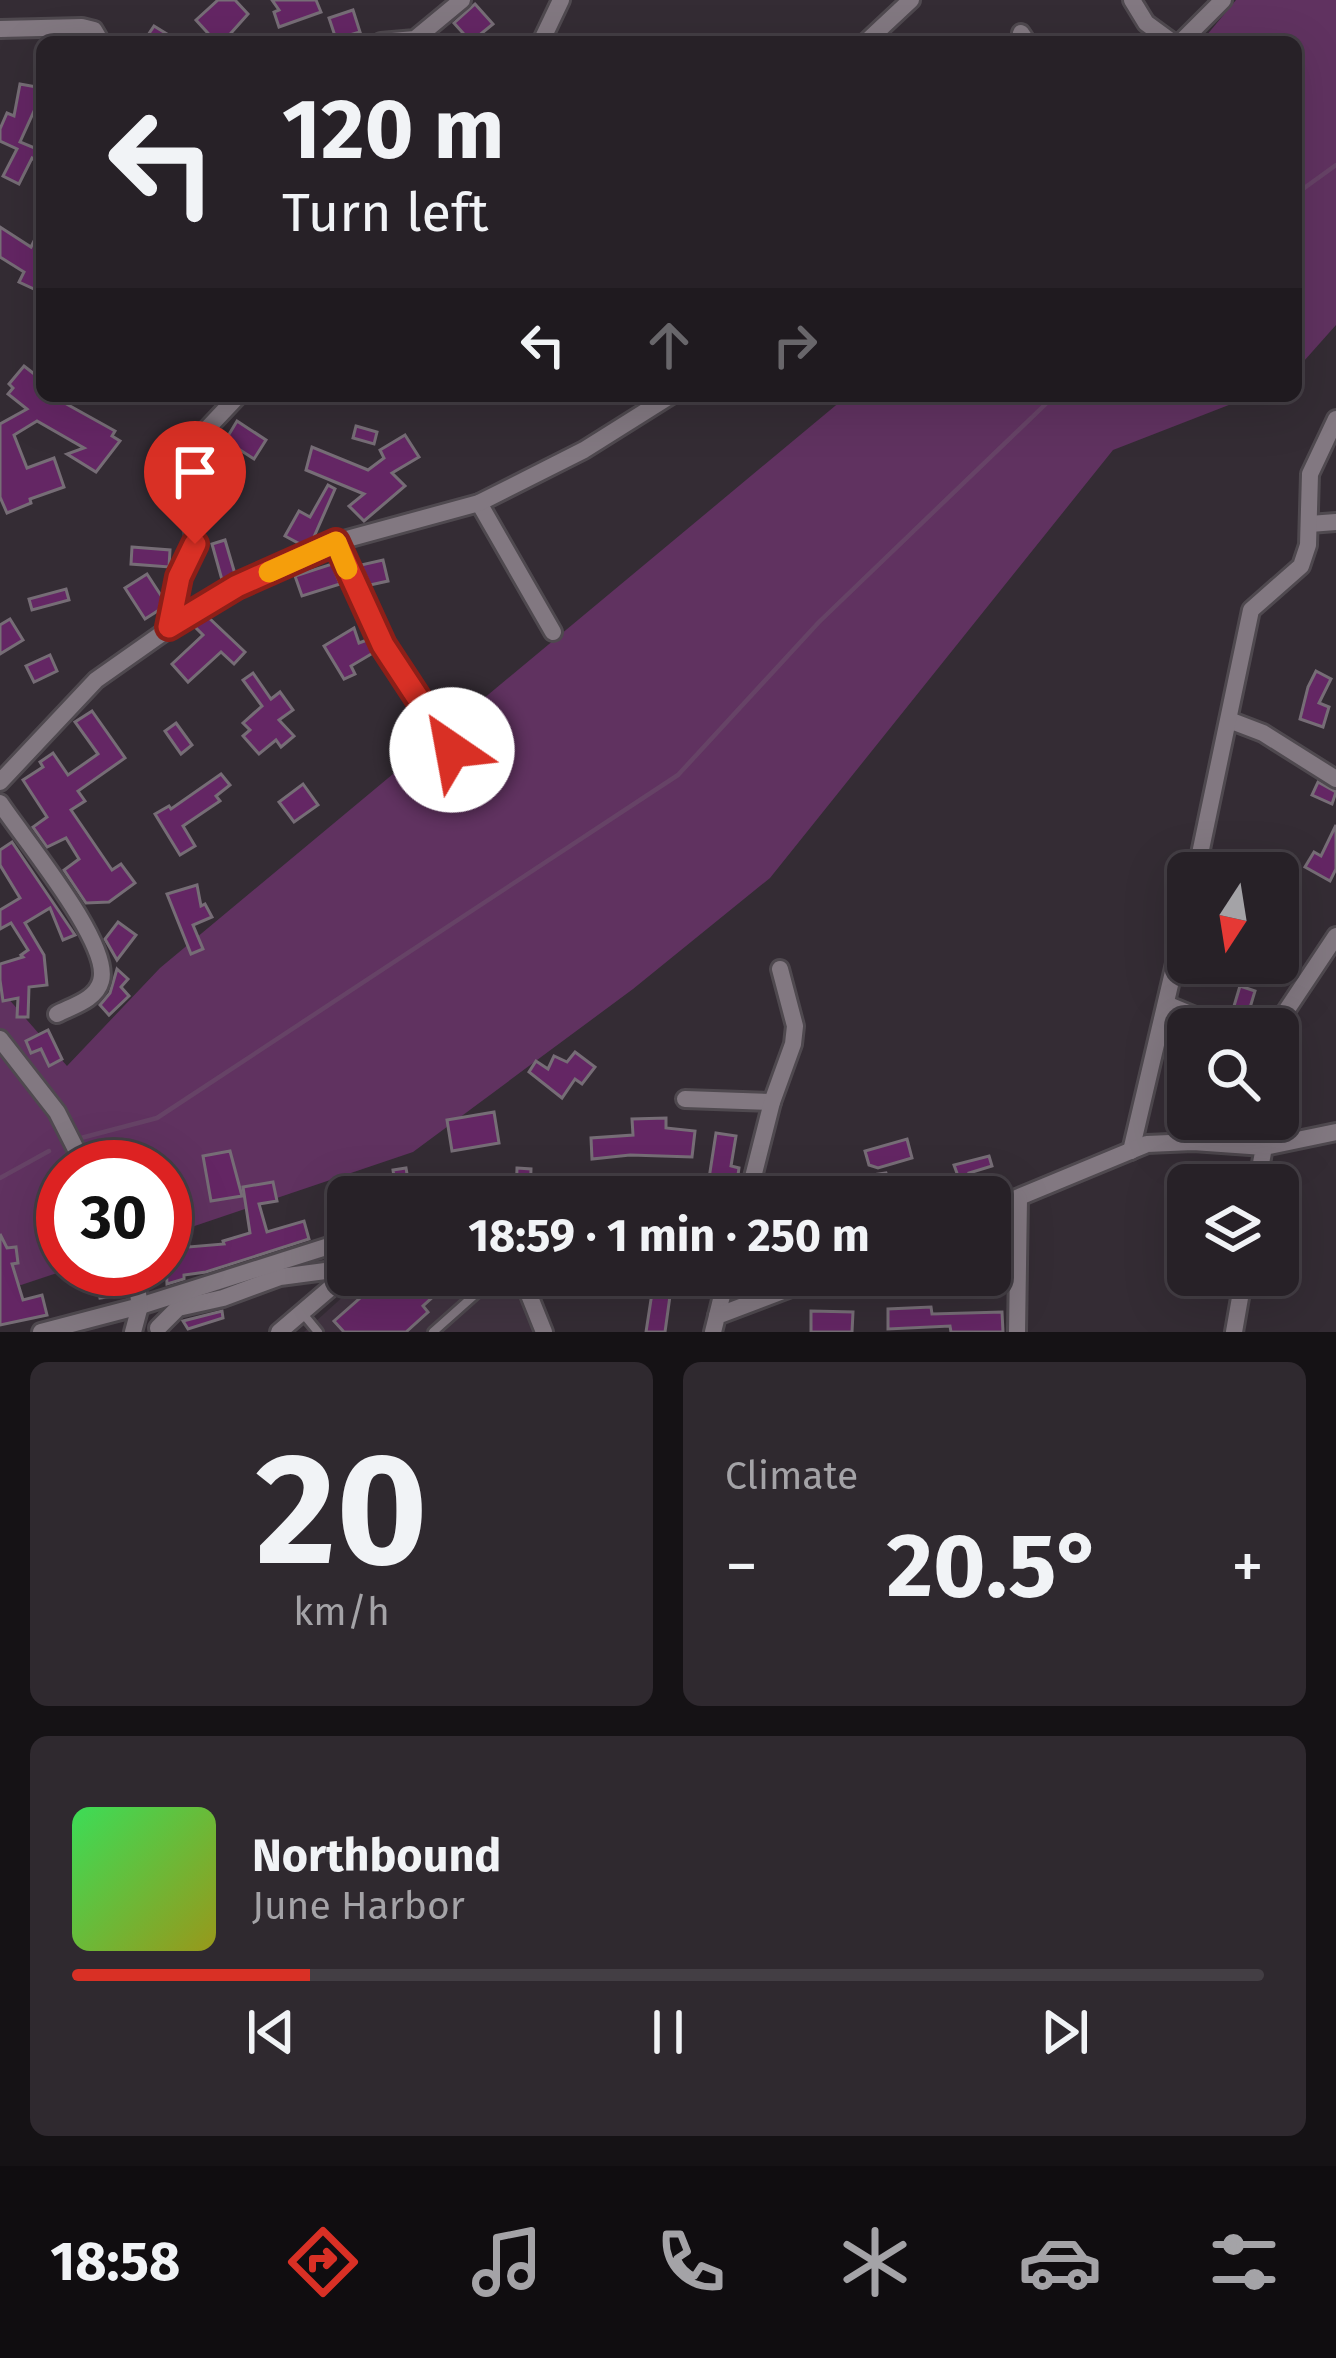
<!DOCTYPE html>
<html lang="en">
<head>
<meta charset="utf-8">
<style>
	:root { --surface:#272127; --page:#2f292f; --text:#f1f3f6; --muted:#a4a3a7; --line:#433e44; --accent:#d93025 }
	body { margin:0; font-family:"Fira Sans",sans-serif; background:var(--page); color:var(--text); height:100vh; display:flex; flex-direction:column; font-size:45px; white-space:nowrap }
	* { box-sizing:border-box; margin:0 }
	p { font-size:39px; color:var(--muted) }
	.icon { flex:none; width:66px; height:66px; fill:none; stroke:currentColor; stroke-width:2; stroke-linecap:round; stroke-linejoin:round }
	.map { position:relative; height:1332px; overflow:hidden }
	.sheet { display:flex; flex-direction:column; gap:30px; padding:30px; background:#151215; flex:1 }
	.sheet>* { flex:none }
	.top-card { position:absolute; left:36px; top:36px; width:1266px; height:366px; border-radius:18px; box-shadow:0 12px 48px #0002,0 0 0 3px var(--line); background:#272127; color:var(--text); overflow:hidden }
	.needle { width:78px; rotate:192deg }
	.controls { position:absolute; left:1167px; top:852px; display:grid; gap:24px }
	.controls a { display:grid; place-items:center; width:132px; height:132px; border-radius:18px; background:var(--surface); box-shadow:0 12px 48px #0002,0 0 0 3px var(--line); font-size:60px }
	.speed { position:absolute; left:36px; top:1140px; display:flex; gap:24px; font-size:60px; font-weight:700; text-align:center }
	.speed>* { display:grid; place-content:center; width:156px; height:156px; border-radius:50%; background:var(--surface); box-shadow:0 12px 48px #0002,0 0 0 3px var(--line); line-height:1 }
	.speed .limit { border:18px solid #d22; background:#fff; color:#111 }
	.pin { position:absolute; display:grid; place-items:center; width:102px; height:102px; color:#fff; margin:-123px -51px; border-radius:50% 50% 50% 0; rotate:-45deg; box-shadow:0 0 12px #0007 }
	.pin .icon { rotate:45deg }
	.me { position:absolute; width:132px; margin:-66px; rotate:327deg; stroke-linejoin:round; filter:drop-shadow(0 0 9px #0008) }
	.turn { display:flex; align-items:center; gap:42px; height:252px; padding:0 48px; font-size:54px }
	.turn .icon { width:156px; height:156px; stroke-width:2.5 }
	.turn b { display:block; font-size:84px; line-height:102px }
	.lanes { display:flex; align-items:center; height:114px; padding:0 48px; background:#0003; justify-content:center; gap:60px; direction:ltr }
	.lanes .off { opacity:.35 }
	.big { font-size:90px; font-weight:700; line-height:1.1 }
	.sheet .card { flex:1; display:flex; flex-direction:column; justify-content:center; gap:18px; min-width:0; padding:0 42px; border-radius:18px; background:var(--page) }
	.sheet .dial { align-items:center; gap:0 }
	.dial b { font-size:156px; line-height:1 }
	.song { display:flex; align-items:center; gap:36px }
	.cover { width:144px; height:144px; border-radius:18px; background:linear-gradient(135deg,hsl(130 70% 55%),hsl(60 70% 35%)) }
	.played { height:12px; border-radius:6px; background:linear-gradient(90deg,var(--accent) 20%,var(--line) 20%) }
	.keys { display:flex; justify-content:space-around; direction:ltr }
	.heat { display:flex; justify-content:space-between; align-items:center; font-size:66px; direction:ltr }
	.sheet .tiles { flex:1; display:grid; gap:30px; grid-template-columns:1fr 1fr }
	.card:last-child { grid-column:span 2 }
	.trip { position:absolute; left:327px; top:1176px; width:684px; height:120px; border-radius:18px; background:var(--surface); box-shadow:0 12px 48px #0002,0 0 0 3px var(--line); font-weight:700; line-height:120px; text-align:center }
	.tab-bar { display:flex; height:192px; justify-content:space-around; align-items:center; background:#100d10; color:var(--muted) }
	.tab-bar .icon { width:84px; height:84px }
	.tab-bar .active { color:var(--accent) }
	.tab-bar b { font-size:54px; color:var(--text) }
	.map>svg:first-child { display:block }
	.built { fill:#403340 }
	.green { fill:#603260 }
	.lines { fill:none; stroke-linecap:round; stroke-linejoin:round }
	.stream { stroke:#664366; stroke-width:4.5 }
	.building { fill:#642664; stroke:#766d76; stroke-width:3 }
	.lane-casing { stroke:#4f494f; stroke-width:14 }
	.street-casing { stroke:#4f494f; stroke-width:22 }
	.lane { stroke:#827881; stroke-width:8 }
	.street { stroke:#827881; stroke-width:16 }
	.route-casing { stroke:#8d1f18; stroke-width:30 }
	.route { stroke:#d93025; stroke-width:21 }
	.slow { stroke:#f59e0b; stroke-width:21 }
</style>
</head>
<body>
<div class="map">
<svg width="1336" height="1332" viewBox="0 0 1336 1332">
	<rect width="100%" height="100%" fill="#342c34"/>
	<polygon class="built" points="367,1275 501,1275 525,1301 534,1332 304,1332"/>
	<g class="green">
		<polygon points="1236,0 1336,0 1336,325 1296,370 1296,42 1201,42"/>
		<polygon points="847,396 1252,396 1113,450 770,878 633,989 413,1152 165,1236 165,1167 63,1167 63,1269 69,1269 21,1285 0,1280 0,989 67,1066 160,968"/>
	</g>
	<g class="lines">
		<g class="stream">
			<polyline points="1296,194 1336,165"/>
			<polyline points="81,1138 157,1118 678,775 819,622 1054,396"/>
			<polyline points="0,1178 49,1151"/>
		</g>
	</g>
	<g class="building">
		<polygon points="218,0 235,0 248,14 223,42 216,42 196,20"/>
		<polygon points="272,0 316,0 321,12 279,27 274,12 279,10"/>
		<polygon points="475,4 493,24 471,42 454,23"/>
		<polygon points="353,10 360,32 336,39 329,18"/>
		<polygon points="154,26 180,42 152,42 146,38"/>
		<polygon points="20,84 42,88 42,110 35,109 20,142 42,151 42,166 32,158 19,184 3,176 17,149 0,141 0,129 7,113 14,116"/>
		<polygon points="42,225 42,270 34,289 19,282 24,272 0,257 0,227 31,247"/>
		<polygon points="24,366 42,380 42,396 52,396 115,431 112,436 120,441 96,472 67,454 84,448 37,421 14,435 27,468 54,458 64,487 30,499 31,503 7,513 0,497 0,424 27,409 8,394 13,388 9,384"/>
		<polygon points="237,421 266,440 254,459 240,450 225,481 215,476 220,465 213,461"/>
		<polygon points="356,426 377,432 374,444 353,438"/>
		<polygon points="405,435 419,457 392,473 405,486 364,521 349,506 364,494 306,470 312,447 368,470 384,458 380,450"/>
		<polygon points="328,485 335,489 313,539 300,544 285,536 299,511 310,517"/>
		<polygon points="225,540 235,574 222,580 212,544"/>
		<polygon points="132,547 170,550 169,567 131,564"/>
		<polygon points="383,560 388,581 370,585 361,565"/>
		<polygon points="332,564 340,584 302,596 295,576"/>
		<polygon points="147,574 162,597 159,610 145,619 125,588"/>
		<polygon points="66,589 69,600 32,610 29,599"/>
		<polygon points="208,617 245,652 234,664 221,652 188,682 172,664 203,635 194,626"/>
		<polygon points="10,619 23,640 0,654 0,625"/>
		<polygon points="354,628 359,643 367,640 373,653 351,666 355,674 344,679 324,646"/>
		<polygon points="50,655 57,671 34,682 26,666"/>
		<polygon points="1316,671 1331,679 1319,703 1329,707 1323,727 1300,719 1308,687"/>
		<polygon points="253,673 271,699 280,692 293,710 279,720 294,736 281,747 276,740 259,754 243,736 250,730 243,723 262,706 243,680"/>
		<polygon points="92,711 125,758 78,791 85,801 71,810 112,870 121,864 135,883 109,902 86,903 64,870 79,859 66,838 47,847 33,827 47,817 23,780 43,767 40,762 53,753 68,775 98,754 75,722"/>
		<polygon points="176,723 192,745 181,754 165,731"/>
		<polygon points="221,774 230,785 216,796 220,801 183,826 195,846 180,855 155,814 169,806 171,809"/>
		<polygon points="1318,782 1336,792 1332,804 1312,795"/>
		<polygon points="303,784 318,805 294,822 279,802"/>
		<polygon points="1336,825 1336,869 1330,881 1305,867 1314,852 1321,856"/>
		<polygon points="12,842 75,935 63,940 50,908 25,923 44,955 47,985 29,987 28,1017 17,1017 18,998 3,1001 0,980 0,964 23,957 21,955 28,950 11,923 0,929 0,910 20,898 0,865 0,850"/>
		<polygon points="1262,851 1280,861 1274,873 1249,873"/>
		<polygon points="197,885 201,906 205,904 212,917 193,925 203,949 191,954 167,894"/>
		<polygon points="118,922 136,935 117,960 105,939"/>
		<polygon points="117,969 128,979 121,987 129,996 109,1015 100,1005 110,993"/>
		<polygon points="1240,986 1255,991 1246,1021 1231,1016"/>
		<polygon points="48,1030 62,1059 49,1066 41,1049 31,1053 26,1041"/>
		<polygon points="575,1052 595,1067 582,1084 575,1079 562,1098 529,1072 536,1061 548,1069 554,1056 567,1062"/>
		<polygon points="494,1112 499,1143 452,1151 447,1120"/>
		<polygon points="666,1118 666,1128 695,1131 692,1157 630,1155 592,1159 591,1138 633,1135 632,1119"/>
		<polygon points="716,1133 736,1136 731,1166 739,1168 736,1189 708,1185"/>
		<polygon points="907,1139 912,1158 878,1168 869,1165 865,1151"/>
		<polygon points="230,1151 242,1196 211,1201 203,1156"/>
		<polygon points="989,1156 992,1166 969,1173 972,1183 962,1187 954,1165"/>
		<polygon points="406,1168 411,1197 358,1197 358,1192 395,1183 393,1170"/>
		<polygon points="517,1168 531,1169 530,1197 516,1197"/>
		<polygon points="886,1173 895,1197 876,1197 872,1186 854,1189 852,1178"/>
		<polygon points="459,1178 463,1195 434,1197 431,1184"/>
		<polygon points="273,1182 277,1201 259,1204 267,1232 304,1221 309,1239 206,1272 184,1275 184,1279 167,1284 165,1241 188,1238 189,1247 224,1244 223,1241 250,1233 243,1187"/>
		<polygon points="0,1234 7,1248 16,1247 18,1263 12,1264 23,1300 42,1295 47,1315 0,1325"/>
		<polygon points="376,1275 457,1275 423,1306 428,1312 406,1332 344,1332 334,1321 360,1298 356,1293"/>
		<polygon points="119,1277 121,1295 100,1298 97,1280"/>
		<polygon points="652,1293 670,1296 665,1332 646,1332"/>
		<polygon points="931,1307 932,1314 1002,1312 1003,1332 951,1332 950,1326 888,1329 888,1309"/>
		<polygon points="222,1311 223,1318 188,1329 183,1321"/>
		<polygon points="811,1311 853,1312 852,1332 811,1332"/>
	</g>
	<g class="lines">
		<g class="lane-casing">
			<g id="lane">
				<polyline points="304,1315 318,1332"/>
				<polyline points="433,1332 497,1275"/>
			</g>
		</g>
		<g class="street-casing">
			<g id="street">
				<polyline points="1132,0 1146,23 1172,42"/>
				<polyline points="0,29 82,27 94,30 101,42"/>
				<polyline points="1021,33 1027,42"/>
				<polyline points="381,42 415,39 462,0"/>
				<polyline points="541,42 561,0"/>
				<polyline points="866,42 911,0"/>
				<polyline points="1181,42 1223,0"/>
				<polyline points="479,503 553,632"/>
				<polyline points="1310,524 1336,522"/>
				<polyline points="336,542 383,645 452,750"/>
				<polyline points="169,627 179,577 195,544 182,465 186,451 238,396"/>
				<polyline points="1229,720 1263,733 1336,779"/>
				<polyline points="0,782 96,680 211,599 336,542 479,503 584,450 670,396"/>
				<path d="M0,803C23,838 112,944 101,981C96,1000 72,1006 57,1014"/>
				<polyline points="1196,873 1251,610 1301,566 1308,545 1310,474 1336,419"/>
				<polyline points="1166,1004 1226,1029"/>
				<polyline points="1274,1029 1336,936"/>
				<polyline points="0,1039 57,1112 85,1167"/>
				<polyline points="685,1099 772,1102"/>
				<polyline points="1264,1147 1336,1132"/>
				<polyline points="1131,1151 1188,908"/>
				<polyline points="748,1197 772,1102 793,1044 795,1026 780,969"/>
				<polyline points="990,1209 1147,1144 1193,1142 1264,1147 1257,1185"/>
				<polyline points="521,1275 544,1332"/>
				<polyline points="717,1316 727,1275"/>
				<polyline points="158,1328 178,1308 223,1298 280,1277 348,1268"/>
				<polyline points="41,1332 140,1306 348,1240"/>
				<polyline points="133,1332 140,1306 134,1269"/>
				<polyline points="279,1332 348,1273"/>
				<polyline points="713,1332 717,1316 825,1275"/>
				<polyline points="1017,1332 1019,1198"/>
				<polyline points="1234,1332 1244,1275"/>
			</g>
		</g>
		<use href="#lane" class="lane"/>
		<use href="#street" class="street"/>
	</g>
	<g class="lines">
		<g class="route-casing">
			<polyline id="route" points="195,544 179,577 169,627 237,586 336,542 383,645 452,750"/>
		</g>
		<use href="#route" class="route"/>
		<polyline class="slow" points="269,572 336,542 347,569"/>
	</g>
</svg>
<div class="controls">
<a><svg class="needle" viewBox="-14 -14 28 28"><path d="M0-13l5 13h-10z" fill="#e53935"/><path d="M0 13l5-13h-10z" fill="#a4a3a7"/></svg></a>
<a><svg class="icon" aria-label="search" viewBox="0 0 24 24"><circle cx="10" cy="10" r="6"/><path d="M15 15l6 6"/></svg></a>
<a><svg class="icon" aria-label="layers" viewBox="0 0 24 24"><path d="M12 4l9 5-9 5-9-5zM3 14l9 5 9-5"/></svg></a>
</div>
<div class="speed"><div class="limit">30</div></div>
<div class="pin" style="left:195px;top:544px;background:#d93025"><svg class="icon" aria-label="arrive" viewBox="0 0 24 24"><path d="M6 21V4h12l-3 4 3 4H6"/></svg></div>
<svg class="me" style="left:452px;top:750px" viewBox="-20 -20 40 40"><circle r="19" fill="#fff"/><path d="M0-13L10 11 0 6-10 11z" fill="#d93025"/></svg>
<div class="trip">18:59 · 1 min · 250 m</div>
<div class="top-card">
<div class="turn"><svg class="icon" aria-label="left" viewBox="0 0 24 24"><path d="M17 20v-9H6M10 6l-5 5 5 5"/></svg><div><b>120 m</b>Turn left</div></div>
<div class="lanes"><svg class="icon" aria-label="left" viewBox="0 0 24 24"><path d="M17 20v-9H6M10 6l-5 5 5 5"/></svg><svg class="icon off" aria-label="ahead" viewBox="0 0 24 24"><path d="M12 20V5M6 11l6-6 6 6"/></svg><svg class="icon off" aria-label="right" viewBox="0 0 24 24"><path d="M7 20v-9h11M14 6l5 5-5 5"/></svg></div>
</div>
</div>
<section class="sheet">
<div class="tiles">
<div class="card dial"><b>20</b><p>km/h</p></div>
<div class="card"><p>Climate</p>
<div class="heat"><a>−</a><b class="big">20.5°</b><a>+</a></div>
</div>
<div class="card">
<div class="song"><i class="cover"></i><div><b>Northbound</b><p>June Harbor</p></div></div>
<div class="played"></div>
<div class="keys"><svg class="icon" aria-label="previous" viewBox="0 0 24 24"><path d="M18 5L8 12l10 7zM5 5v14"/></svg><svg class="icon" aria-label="pause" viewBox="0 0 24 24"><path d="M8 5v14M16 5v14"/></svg><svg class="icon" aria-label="next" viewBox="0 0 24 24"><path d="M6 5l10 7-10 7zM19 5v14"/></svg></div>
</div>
</div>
</section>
<nav class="tab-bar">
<b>18:58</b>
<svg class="icon active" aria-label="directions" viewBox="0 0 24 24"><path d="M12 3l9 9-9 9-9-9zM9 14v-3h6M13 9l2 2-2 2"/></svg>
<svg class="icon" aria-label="music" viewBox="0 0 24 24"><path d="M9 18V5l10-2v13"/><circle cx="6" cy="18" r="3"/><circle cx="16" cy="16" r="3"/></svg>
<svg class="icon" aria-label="phone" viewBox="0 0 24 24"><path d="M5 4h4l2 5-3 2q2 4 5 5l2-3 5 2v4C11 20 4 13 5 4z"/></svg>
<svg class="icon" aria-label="climate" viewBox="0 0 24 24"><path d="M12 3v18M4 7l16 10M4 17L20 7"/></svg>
<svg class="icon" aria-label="car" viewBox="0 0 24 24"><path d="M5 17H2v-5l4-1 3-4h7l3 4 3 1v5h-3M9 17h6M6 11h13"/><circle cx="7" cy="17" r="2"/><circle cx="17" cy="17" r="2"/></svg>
<svg class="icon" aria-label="filters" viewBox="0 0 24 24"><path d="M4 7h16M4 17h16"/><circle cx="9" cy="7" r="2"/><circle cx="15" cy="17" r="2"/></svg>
</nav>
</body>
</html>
